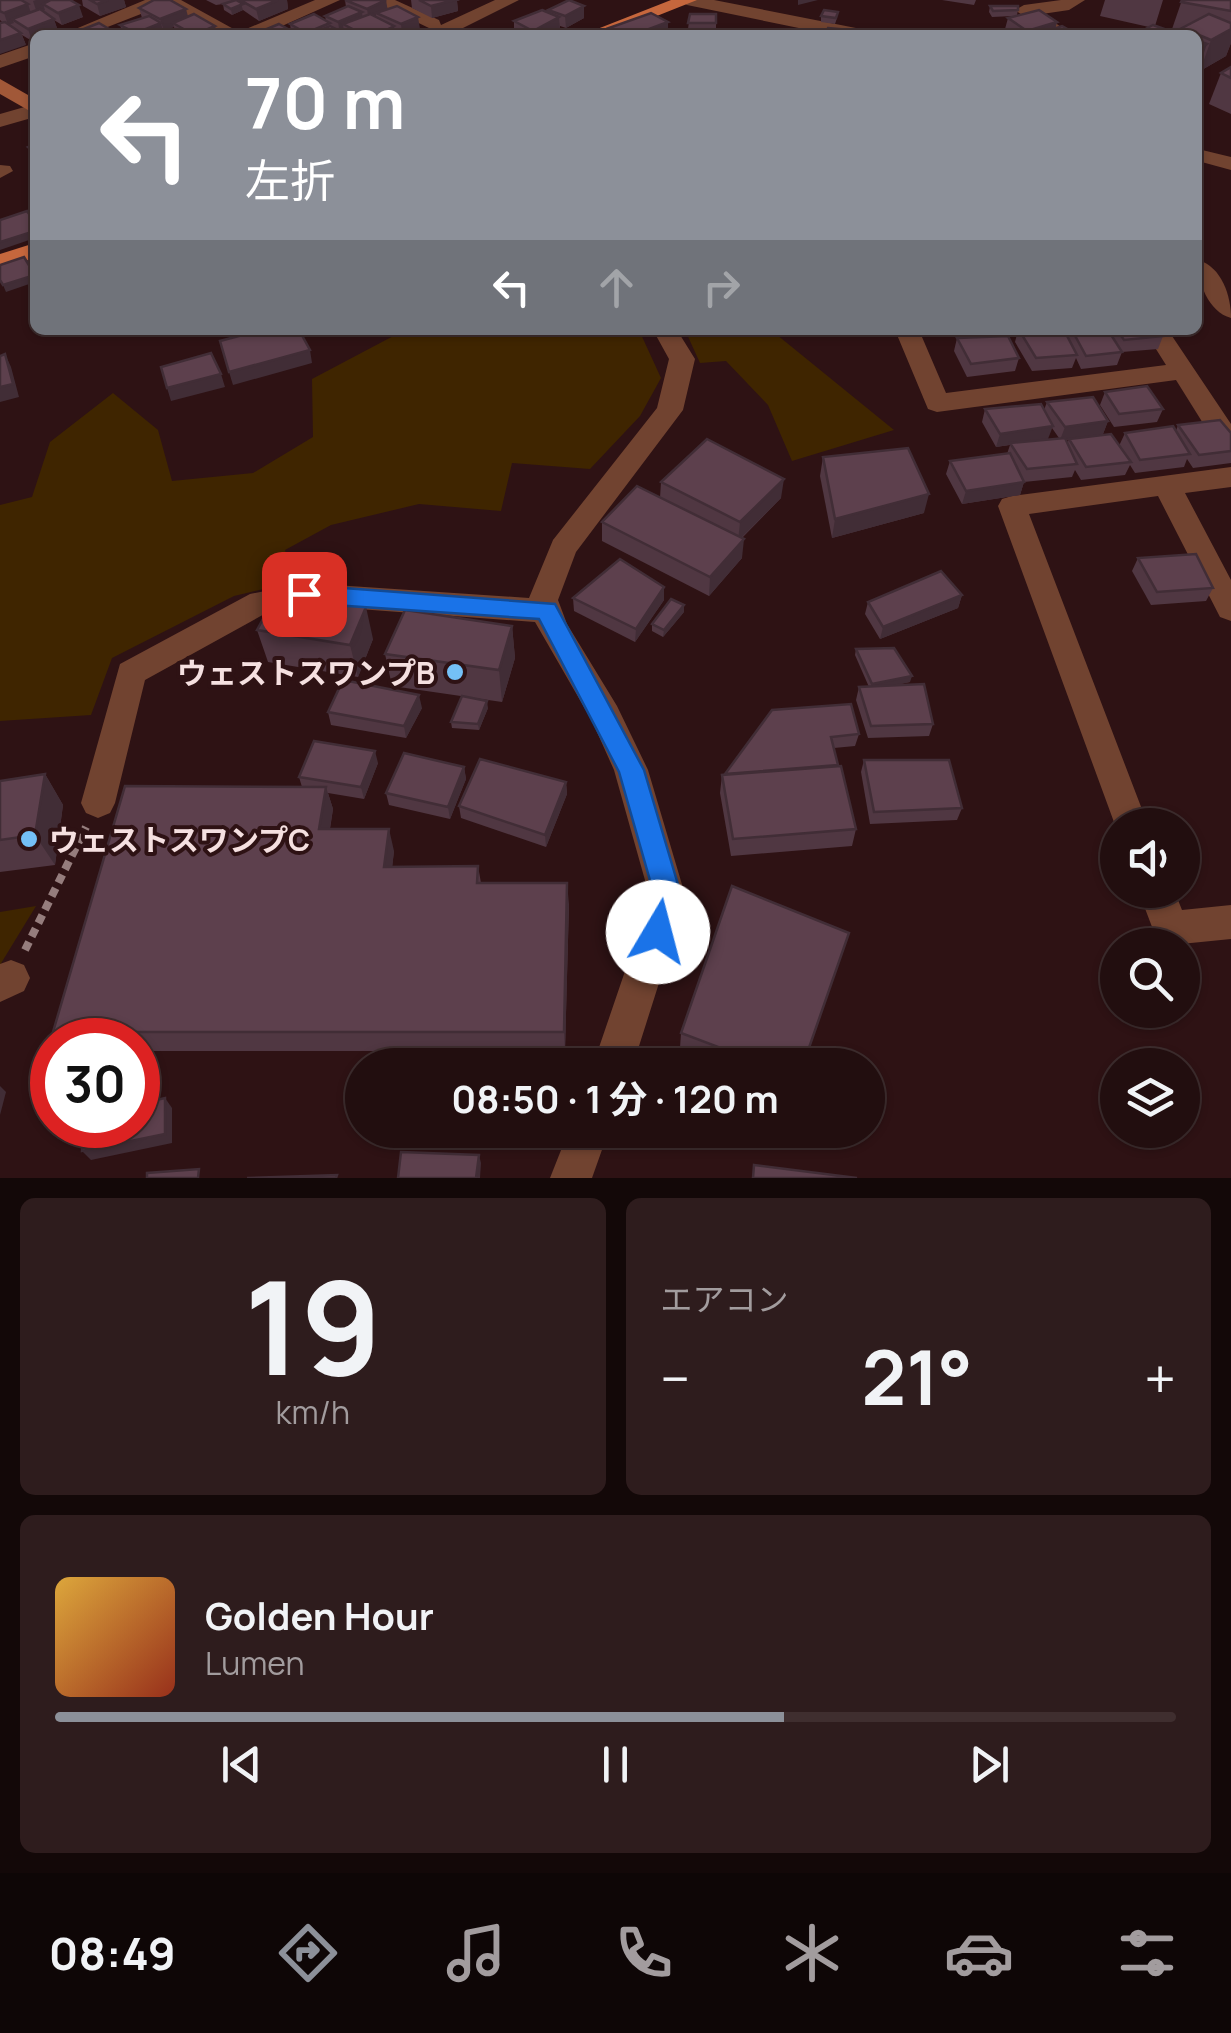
<!DOCTYPE html>
<html lang="ja">
<head>
<meta charset="utf-8">
<style>
	:root { --surface:#220e0f; --page:#2e1c1d; --text:#f1f3f6; --muted:#a29c9e; --line:#3f2e2f; --accent:#8c9099 }
	body { margin:0; font-family:Manrope,"Noto Sans JP",sans-serif; background:var(--page); color:var(--text); height:100vh; display:flex; flex-direction:column; font-size:38px; white-space:nowrap }
	* { box-sizing:border-box; margin:0 }
	p { font-size:32px; color:var(--muted) }
	.icon { flex:none; width:55px; height:55px; fill:none; stroke:currentColor; stroke-width:2; stroke-linecap:round; stroke-linejoin:round }
	.map { position:relative; height:1178px; overflow:hidden }
	.side { display:flex; flex-direction:column; gap:20px; padding:20px; background:#130808; flex:1 }
	.side>* { flex:none }
	.hud { position:absolute; left:30px; top:30px; width:1172px; height:305px; border-radius:15px; box-shadow:0 2px 8px #0004,0 0 0 2px var(--line); background:#8c9099; color:#fff; overflow:hidden }
	.controls { position:absolute; left:1100px; top:808px; display:grid; gap:20px }
	.controls a { display:grid; place-items:center; width:100px; height:100px; border-radius:50%; background:var(--surface); box-shadow:0 2px 8px #0004,0 0 0 2px var(--line); font-size:50px }
	.speed { position:absolute; left:30px; top:1018px; display:flex; gap:20px; font-size:50px; font-weight:700; text-align:center }
	.speed>* { display:grid; place-content:center; width:130px; height:130px; border-radius:50%; background:var(--surface); box-shadow:0 2px 8px #0004,0 0 0 2px var(--line); line-height:1 }
	.speed .limit { border:15px solid #d22; background:#fff; color:#111 }
	.pin { position:absolute; display:grid; place-items:center; width:85px; height:85px; color:#fff; margin:-42px; border-radius:20px; box-shadow:0 5px 15px #0006 }
	.me { position:absolute; width:110px; margin:-55px; rotate:8deg; stroke-linejoin:round; filter:drop-shadow(0 0 8px #0008) }
	.turn { display:flex; align-items:center; gap:35px; height:210px; padding:0 50px; font-size:45px }
	.turn .icon { width:130px; height:130px; stroke-width:2.5 }
	.turn b { display:block; font-size:70px; line-height:85px }
	.lanes { display:flex; align-items:center; height:95px; padding:0 50px; background:#0003; justify-content:center; gap:50px; direction:ltr }
	.lanes .off { opacity:.35 }
	.big { font-size:75px; font-weight:700; line-height:1.1 }
	.side .widget { flex:1; display:flex; flex-direction:column; justify-content:center; gap:15px; min-width:0; padding:0 35px; border-radius:15px; background:var(--page) }
	.side .dial { align-items:center; gap:0 }
	.dial b { font-size:130px; line-height:1 }
	.song { display:flex; align-items:center; gap:30px }
	.cover { width:120px; height:120px; border-radius:15px; background:linear-gradient(135deg,hsl(40 70% 55%),hsl(10 70% 35%)) }
	.played { height:10px; border-radius:5px; background:linear-gradient(90deg,var(--accent) 65%,var(--line) 65%) }
	.keys { display:flex; justify-content:space-around; direction:ltr }
	.heat { display:flex; justify-content:space-between; align-items:center; font-size:55px; direction:ltr }
	.side .tiles { flex:1; display:grid; gap:20px; grid-template-columns:1fr 1fr }
	.widget:last-child { grid-column:span 2 }
	.trip { position:absolute; left:345px; top:1048px; width:540px; height:100px; border-radius:50px; background:var(--surface); box-shadow:0 2px 8px #0004,0 0 0 2px var(--line); font-weight:700; line-height:100px; text-align:center }
	.menu { display:flex; height:160px; justify-content:space-around; align-items:center; background:#0e0606; color:var(--muted) }
	.menu .icon { width:70px; height:70px }
	.menu .current { color:var(--accent) }
	.menu b { font-size:45px; color:var(--text) }
	.map>svg:first-child { display:block }
	.green { fill:#3f2500 }
	.lines { fill:none; stroke-linecap:round; stroke-linejoin:round }
	.path { stroke:#957d7d; stroke-width:8; stroke-dasharray:9 6; stroke-linecap:butt }
	.street { fill:#714330; fill-rule:evenodd }
	.secondary { fill:#a15838; fill-rule:evenodd }
	.primary { fill:#c6673d; fill-rule:evenodd }
	.wall { fill:#503742; fill-rule:evenodd }
	.shaded-wall { fill:#412d36 }
	.building { fill:#5d404d; stroke:#412d36; stroke-width:2.5 }
	.route { fill:#1a73e8; stroke:#114b97; stroke-width:2.5 }
	.poi-dot { fill:#74c0f6; stroke:#2e1214; stroke-width:4 }
	.labels { text-anchor:middle; dominant-baseline:central; stroke-width:8; stroke-linejoin:round; paint-order:stroke }
	.poi-label { font-size:30px; font-weight:bold; fill:#f5e0e0; stroke:#2e1214; text-anchor:end }
</style>
</head>
<body>
<div class="map">
<svg width="1231" height="1178" viewBox="0 0 1231 1178">
	<rect width="100%" height="100%" fill="#2e1214"/>
	<g class="green">
		<polygon points="422,330 639,330 661,378 640,416 590,469 512,463 501,511 419,504 331,525 285,550 294,582 234,596 112,658 91,715 0,721 0,505 32,497 50,442 113,393 158,430 172,481 253,473 313,437 312,379 399,333"/>
		<polygon points="685,330 771,330 894,430 792,461 768,405 726,361 700,363"/>
		<polygon points="36,906 0,965 0,912"/>
	</g>
	<g class="lines">
		<polyline class="path" points="25,950 86,827"/>
		<g class="street">
			<polygon points="145,0 181,0 239,32 315,0 340,0 262,35 218,35 164,5 87,35 61,35"/>
			<polygon points="371,0 395,0 439,20 441,25 495,0 519,0 449,35 425,35 431,29"/>
			<polygon points="678,0 714,0 861,29 870,35 833,35 687,5"/>
			<polygon points="1061,0 1085,0 1069,10 1042,14 1073,35 1051,35 1015,10 1024,5"/>
			<polygon points="35,43 35,56 0,68 0,55"/>
			<polygon points="35,104 35,117 0,127 0,114"/>
			<polygon points="1198,149 1231,157 1231,170 1198,161"/>
			<polygon points="0,165 10,166 13,171 0,178"/>
			<path d="M1198,260C1222,267 1231,296 1231,318C1208,312 1197,281 1198,260Z"/>
			<polygon points="653,330 677,330 695,359 683,410 576,552 558,600 567,624 617,706 648,770 686,898 633,1065 593,1065 650,898 614,770 592,721 535,622 305,605 268,612 145,680 115,803 110,813 98,818 86,813 81,803 120,664 250,594 305,583 529,598 553,540 657,408 669,359"/>
			<polygon points="895,330 919,330 946,393 1166,365 1144,330 1168,330 1231,424 1231,454 1221,452 1176,380 937,412 928,409"/>
			<polygon points="1231,467 1231,487 1185,493 1231,580 1231,621 1220,617 1158,496 1029,514 1148,825 1118,825 1118,833 998,506 1002,499 1012,496"/>
			<polygon points="1138,890 1174,890 1182,910 1231,905 1231,939 1171,945 1157,940"/>
			<polygon points="11,960 24,965 30,978 24,991 0,1002 0,964"/>
			<polygon points="569,1130 609,1130 592,1178 550,1178"/>
		</g>
		<polygon class="secondary" points="0,79 35,99 35,114 0,94"/>
		<g class="primary">
			<polygon points="671,0 697,0 609,35 582,35"/>
			<polygon points="35,243 35,258 0,269 0,254"/>
		</g>
	</g>
	<g class="wall">
		<polygon points="0,0 74,0 71,1 83,17 62,25 54,20 58,31 35,35 35,40 32,41 22,35 26,45 0,20"/>
		<polygon points="82,0 124,0 126,7 100,16 83,6"/>
		<polygon points="206,0 287,0 288,9 259,21 243,10 232,15 224,10 223,4 216,5"/>
		<polygon points="345,0 387,9 420,29 405,35 395,33 395,35 257,35 257,33 291,31 290,24 326,21 325,16 346,7"/>
		<polygon points="411,0 460,0 457,1 458,11 432,18 412,8"/>
		<polygon points="942,0 976,0 974,5"/>
		<polygon points="1105,0 1163,0 1155,26 1171,32 1182,0 1231,0 1231,43 1226,56 1200,71 1198,70 1198,35 1134,35 1149,27 1100,16"/>
		<polygon points="584,6 584,18 566,28 560,26 560,29 549,35 518,35 514,33 514,21 548,12 548,10"/>
		<polygon points="990,6 1018,10 1017,15 1057,22 1055,28 1078,35 1013,35 1005,29 1008,18 1013,16 992,17 989,12"/>
		<polygon points="139,8 188,17 217,35 165,35 175,32 174,27 163,30 163,35 123,35 120,25 142,18"/>
		<polygon points="690,14 716,14 716,29 688,29"/>
		<polygon points="821,16 837,18 835,24 821,22"/>
		<polygon points="609,28 668,34 609,35"/>
		<polygon points="1231,67 1231,114 1209,104 1221,73"/>
		<polygon points="35,144 35,162 32,160 28,147"/>
		<polygon points="1018,330 1068,337 1070,330 1159,330 1163,336 1158,349 1122,352 1117,365 1081,369 1076,358 1072,368 1032,371 1015,342"/>
		<polygon points="957,338 1019,358 1015,371 967,377 954,351"/>
		<polygon points="1105,392 1163,409 1157,422 1114,427 1100,405"/>
		<path d="M1047,402L1108,421L1103,434L1066,440L1067,444L1069,439L1119,446L1125,433L1176,431L1178,425L1231,433V463L1193,468L1187,459L1184,467L1135,473L1130,465L1125,475L1081,480L1075,470L1072,477L1024,482L1020,495L962,504L946,474L950,461L1007,454L1010,445L996,447L982,422L985,409L1044,410ZM1052,428L1059,438L1042,440Z"/>
		<polygon points="823,457 924,513 832,538 820,476"/>
		<polygon points="661,482 781,498 742,538 742,558 709,596 602,541 602,522 660,498"/>
		<polygon points="1138,558 1213,588 1206,601 1151,605 1132,571"/>
		<polygon points="664,587 664,600 635,642 574,611 573,598"/>
		<polygon points="962,595 958,608 880,639 865,614 868,602"/>
		<polygon points="684,612 663,637 652,631 652,624"/>
		<polygon points="512,626 515,658 502,702 392,686 385,654"/>
		<polygon points="257,630 373,639 358,677 268,662"/>
		<polygon points="856,649 910,682 895,685 933,724 929,736 868,738 856,700 859,687 869,687 855,655"/>
		<polygon points="422,708 406,738 331,725 328,712"/>
		<polygon points="488,708 479,730 452,728 451,722"/>
		<polygon points="772,710 859,734 855,746 834,748 856,829 852,846 731,856 720,793 722,775 725,775"/>
		<polygon points="864,760 962,808 957,820 870,824 861,772"/>
		<polygon points="378,763 364,799 328,793 333,809 330,829 394,851 392,867 478,866 481,883 569,904 565,1051 138,1051 138,1040 59,1040 53,1032 302,787 299,777"/>
		<polygon points="464,767 466,779 450,819 389,805 386,793"/>
		<polygon points="45,774 63,805 55,865 0,872 0,781"/>
		<polygon points="566,782 567,794 546,847 461,818 459,806"/>
		<polygon points="681,1033 803,1065 725,1065 680,1048"/>
	</g>
	<g class="shaded-wall">
		<polygon points="36,0 63,0 43,4 45,10 37,13 33,1"/>
		<polygon points="108,0 124,0 126,7 100,16 97,4"/>
		<polygon points="278,0 287,0 288,9 259,21 256,9"/>
		<polygon points="386,0 388,12 376,13 376,17 369,21 367,9"/>
		<polygon points="452,0 460,0 457,1 458,11 432,18 431,6"/>
		<polygon points="798,0 818,0 798,5"/>
		<polygon points="28,4 32,16 12,19 14,23 8,25 4,13"/>
		<polygon points="241,4 243,10 232,15 231,9"/>
		<polygon points="79,5 83,17 62,25 58,13"/>
		<polygon points="584,6 584,18 566,28 565,16"/>
		<polygon points="186,9 189,20 173,23 174,27 164,31 160,19"/>
		<polygon points="362,12 363,23 343,24 344,32 340,34 338,22"/>
		<polygon points="418,17 420,29 402,35 401,24"/>
		<polygon points="559,17 560,29 549,35 534,35 533,31"/>
		<polygon points="54,19 58,31 47,35 35,35 35,40 32,41 28,29"/>
		<polygon points="668,22 668,34 665,35 633,35"/>
		<polygon points="1057,22 1054,34 1026,35 1027,31"/>
		<polygon points="161,23 164,35 136,35 136,33"/>
		<polygon points="215,26 217,35 194,35"/>
		<polygon points="394,26 395,35 377,35"/>
		<polygon points="1231,29 1231,43 1226,56 1200,71 1211,40"/>
		<polygon points="21,33 26,45 0,54 0,40"/>
		<polygon points="1207,44 1198,70 1198,50"/>
		<polygon points="35,231 35,238 0,250 0,242"/>
		<polygon points="35,275 35,282 6,292 3,285"/>
		<polygon points="310,350 312,363 233,385 229,372"/>
		<polygon points="5,354 11,367 19,397 0,402 0,387"/>
		<polygon points="221,374 225,387 171,401 167,388"/>
		<polygon points="1108,421 1103,434 1060,440 1065,427"/>
		<polygon points="1053,426 1048,439 996,447 1000,434"/>
		<polygon points="784,479 781,498 738,541 740,522"/>
		<polygon points="1024,482 1020,495 962,504 966,491"/>
		<polygon points="929,494 924,513 832,538 835,519"/>
		<polygon points="744,539 742,558 709,596 710,577"/>
		<polygon points="664,587 664,600 635,642 636,629"/>
		<polygon points="962,595 958,608 880,639 883,627"/>
		<polygon points="684,605 684,612 663,637 664,630"/>
		<polygon points="366,607 373,639 358,677 350,645"/>
		<polygon points="512,626 515,658 502,702 499,670"/>
		<polygon points="912,676 910,682 871,690 872,684"/>
		<polygon points="419,695 422,708 406,738 404,726"/>
		<polygon points="487,701 488,708 479,730 478,724"/>
		<polygon points="375,751 378,763 364,799 361,787"/>
		<polygon points="464,767 466,779 450,819 448,807"/>
		<polygon points="45,774 63,805 55,865 35,835"/>
		<polygon points="566,782 567,794 546,847 545,835"/>
		<polygon points="326,787 333,809 326,851 319,829"/>
		<polygon points="389,829 394,851 390,888 384,867"/>
		<polygon points="567,883 569,904 565,1051 564,1032"/>
		<polygon points="0,1086 6,1092 0,1115"/>
		<polygon points="165,1098 172,1108 172,1143 91,1160 82,1151"/>
		<polygon points="479,1155 481,1163 480,1178 476,1178"/>
	</g>
	<g class="building">
		<polygon points="0,0 21,0 28,4 4,13 0,11"/>
		<polygon points="51,0 70,0 79,5 58,13 43,4"/>
		<polygon points="90,0 108,0 97,4"/>
		<polygon points="154,0 170,0 186,9 160,19 139,8"/>
		<polygon points="236,0 243,4 231,9 223,4"/>
		<polygon points="240,0 278,0 256,9"/>
		<polygon points="345,0 386,0 367,9"/>
		<polygon points="419,0 455,0 431,6"/>
		<polygon points="569,0 584,6 565,16 548,10"/>
		<polygon points="1182,0 1231,0 1231,11 1181,2"/>
		<polygon points="348,6 362,12 338,22 325,16"/>
		<polygon points="397,6 418,17 401,24 376,13"/>
		<polygon points="990,6 1018,6 1018,10 993,11"/>
		<polygon points="40,9 54,19 28,29 12,19"/>
		<polygon points="542,10 559,17 533,31 514,21"/>
		<polygon points="824,10 838,12 836,18 821,16"/>
		<polygon points="1039,10 1057,22 1027,31 1008,18"/>
		<polygon points="651,13 668,22 633,35 623,35 609,28"/>
		<polygon points="194,14 215,26 194,35 173,23"/>
		<polygon points="314,14 330,23 306,33 290,24"/>
		<polygon points="370,14 394,26 377,35 364,35 343,24"/>
		<polygon points="690,14 716,14 716,23 688,23"/>
		<polygon points="1209,14 1231,23 1231,29 1211,40 1182,28"/>
		<polygon points="149,16 161,23 136,33 120,25"/>
		<polygon points="5,22 21,33 0,40 0,23"/>
		<polygon points="99,23 119,35 77,35 79,34 76,32"/>
		<polygon points="279,24 299,35 260,35 257,33"/>
		<polygon points="1153,25 1176,33 1173,35 1134,35"/>
		<polygon points="330,26 348,35 308,35"/>
		<polygon points="1062,26 1078,35 1035,35"/>
		<polygon points="828,28 861,31 860,35 825,35"/>
		<polygon points="179,30 187,35 165,35"/>
		<polygon points="642,31 651,35 634,35"/>
		<polygon points="699,32 737,34 737,35 699,35"/>
		<polygon points="1198,41 1207,44 1198,50"/>
		<polygon points="1231,67 1231,78 1221,73"/>
		<polygon points="35,144 35,153 28,147"/>
		<polygon points="27,211 35,222 35,231 0,242 0,220"/>
		<polygon points="24,257 35,275 3,285 0,280 0,265"/>
		<polygon points="262,330 299,330 310,350 229,372 220,341"/>
		<polygon points="1019,330 1064,330 1077,355 1036,358"/>
		<polygon points="1072,330 1108,330 1122,352 1086,356"/>
		<polygon points="1117,330 1159,330 1163,336 1124,340"/>
		<polygon points="1008,336 1019,358 971,364 957,338"/>
		<polygon points="211,353 221,374 167,388 161,367"/>
		<polygon points="5,354 13,384 0,387 0,356"/>
		<polygon points="1147,386 1163,409 1119,414 1105,392"/>
		<polygon points="1093,397 1108,421 1065,427 1047,402"/>
		<polygon points="1041,404 1053,426 1000,434 985,409"/>
		<polygon points="1220,420 1231,433 1231,451 1199,455 1178,425"/>
		<polygon points="1173,426 1190,454 1140,460 1125,433"/>
		<polygon points="1111,434 1131,462 1086,467 1069,439"/>
		<polygon points="1065,438 1077,464 1027,469 1010,443"/>
		<polygon points="707,439 784,479 740,522 661,482"/>
		<polygon points="908,448 929,494 835,519 823,457"/>
		<polygon points="1010,453 1024,482 966,491 950,461"/>
		<polygon points="637,486 744,539 710,577 602,522"/>
		<polygon points="1196,554 1213,588 1157,592 1138,558"/>
		<polygon points="620,559 664,587 636,629 573,598"/>
		<polygon points="941,571 962,595 883,627 868,602"/>
		<polygon points="277,593 366,607 350,645 257,630"/>
		<polygon points="671,599 684,605 664,630 652,624"/>
		<polygon points="405,610 512,626 499,670 385,654"/>
		<polygon points="894,648 912,676 872,684 856,649"/>
		<polygon points="343,680 419,695 404,726 328,712"/>
		<polygon points="924,684 933,724 871,726 859,687"/>
		<polygon points="462,696 487,701 478,724 451,722"/>
		<polygon points="851,704 859,734 831,737 838,765 725,774 772,710"/>
		<polygon points="314,741 375,751 361,787 299,777"/>
		<polygon points="404,753 464,767 448,807 386,793"/>
		<polygon points="480,759 566,782 545,835 459,806"/>
		<polygon points="864,760 949,760 962,808 874,812"/>
		<polygon points="841,766 856,829 733,839 722,775"/>
		<polygon points="45,774 35,835 0,840 0,781"/>
		<polygon points="125,786 326,787 319,829 389,829 384,867 478,866 477,883 567,883 564,1032 53,1032"/>
		<polygon points="732,886 849,933 803,1065 766,1065 681,1033"/>
		<polygon points="165,1098 165,1134 82,1151 84,1125 138,1125 138,1104"/>
		<polygon points="401,1152 479,1155 476,1178 398,1178"/>
		<polygon points="754,1165 857,1178 753,1178"/>
		<polygon points="199,1169 198,1178 147,1178 147,1173"/>
		<polygon points="337,1175 336,1178 247,1178"/>
	</g>
	<polygon class="route" points="304,585 555,604 644,770 682,898 667,941 658,945 648,941 643,932 655,898 619,772 539,619 304,603 293,594"/>
	<g class="poi-dot">
		<circle cx="455" cy="672" r="10"/>
		<circle cx="29" cy="839" r="10"/>
	</g>
	<g class="labels">
		<g class="poi-label">
			<text x="435" y="672">ウェストスワンプB</text>
			<text x="49" y="839" text-anchor="start">ウェストスワンプC</text>
		</g>
	</g>
</svg>
<div class="controls">
<a><svg class="icon" aria-label="sound" viewBox="0 0 24 24"><path d="M4 9h4l5-4v14l-5-4H4zM17 9q2 3 0 6"/></svg></a>
<a><svg class="icon" aria-label="search" viewBox="0 0 24 24"><circle cx="10" cy="10" r="6"/><path d="M15 15l6 6"/></svg></a>
<a><svg class="icon" aria-label="layers" viewBox="0 0 24 24"><path d="M12 4l9 5-9 5-9-5zM3 14l9 5 9-5"/></svg></a>
</div>
<div class="speed"><div class="limit">30</div></div>
<div class="pin" style="left:304px;top:594px;background:#d93025"><svg class="icon" aria-label="arrive" viewBox="0 0 24 24"><path d="M6 21V4h12l-3 4 3 4H6"/></svg></div>
<svg class="me" style="left:658px;top:932px" viewBox="-20 -20 40 40"><circle r="19" fill="#fff"/><path d="M0-13L10 11 0 6-10 11z" fill="#1a73e8"/></svg>
<div class="trip">08:50 · 1 分 · 120 m</div>
<div class="hud">
<div class="turn"><svg class="icon" aria-label="left" viewBox="0 0 24 24"><path d="M17 20v-9H6M10 6l-5 5 5 5"/></svg><div><b>70 m</b>左折</div></div>
<div class="lanes"><svg class="icon" aria-label="left" viewBox="0 0 24 24"><path d="M17 20v-9H6M10 6l-5 5 5 5"/></svg><svg class="icon off" aria-label="ahead" viewBox="0 0 24 24"><path d="M12 20V5M6 11l6-6 6 6"/></svg><svg class="icon off" aria-label="right" viewBox="0 0 24 24"><path d="M7 20v-9h11M14 6l5 5-5 5"/></svg></div>
</div>
</div>
<section class="side">
<div class="tiles">
<div class="widget dial"><b>19</b><p>km/h</p></div>
<div class="widget"><p>エアコン</p>
<div class="heat"><a>−</a><b class="big">21°</b><a>+</a></div>
</div>
<div class="widget">
<div class="song"><i class="cover"></i><div><b>Golden Hour</b><p>Lumen</p></div></div>
<div class="played"></div>
<div class="keys"><svg class="icon" aria-label="previous" viewBox="0 0 24 24"><path d="M18 5L8 12l10 7zM5 5v14"/></svg><svg class="icon" aria-label="pause" viewBox="0 0 24 24"><path d="M8 5v14M16 5v14"/></svg><svg class="icon" aria-label="next" viewBox="0 0 24 24"><path d="M6 5l10 7-10 7zM19 5v14"/></svg></div>
</div>
</div>
</section>
<nav class="menu">
<b>08:49</b>
<svg class="icon current" aria-label="directions" viewBox="0 0 24 24"><path d="M12 3l9 9-9 9-9-9zM9 14v-3h6M13 9l2 2-2 2"/></svg>
<svg class="icon" aria-label="music" viewBox="0 0 24 24"><path d="M9 18V5l10-2v13"/><circle cx="6" cy="18" r="3"/><circle cx="16" cy="16" r="3"/></svg>
<svg class="icon" aria-label="phone" viewBox="0 0 24 24"><path d="M5 4h4l2 5-3 2q2 4 5 5l2-3 5 2v4C11 20 4 13 5 4z"/></svg>
<svg class="icon" aria-label="climate" viewBox="0 0 24 24"><path d="M12 3v18M4 7l16 10M4 17L20 7"/></svg>
<svg class="icon" aria-label="car" viewBox="0 0 24 24"><path d="M5 17H2v-5l4-1 3-4h7l3 4 3 1v5h-3M9 17h6M6 11h13"/><circle cx="7" cy="17" r="2"/><circle cx="17" cy="17" r="2"/></svg>
<svg class="icon" aria-label="filters" viewBox="0 0 24 24"><path d="M4 7h16M4 17h16"/><circle cx="9" cy="7" r="2"/><circle cx="15" cy="17" r="2"/></svg>
</nav>
</body>
</html>
